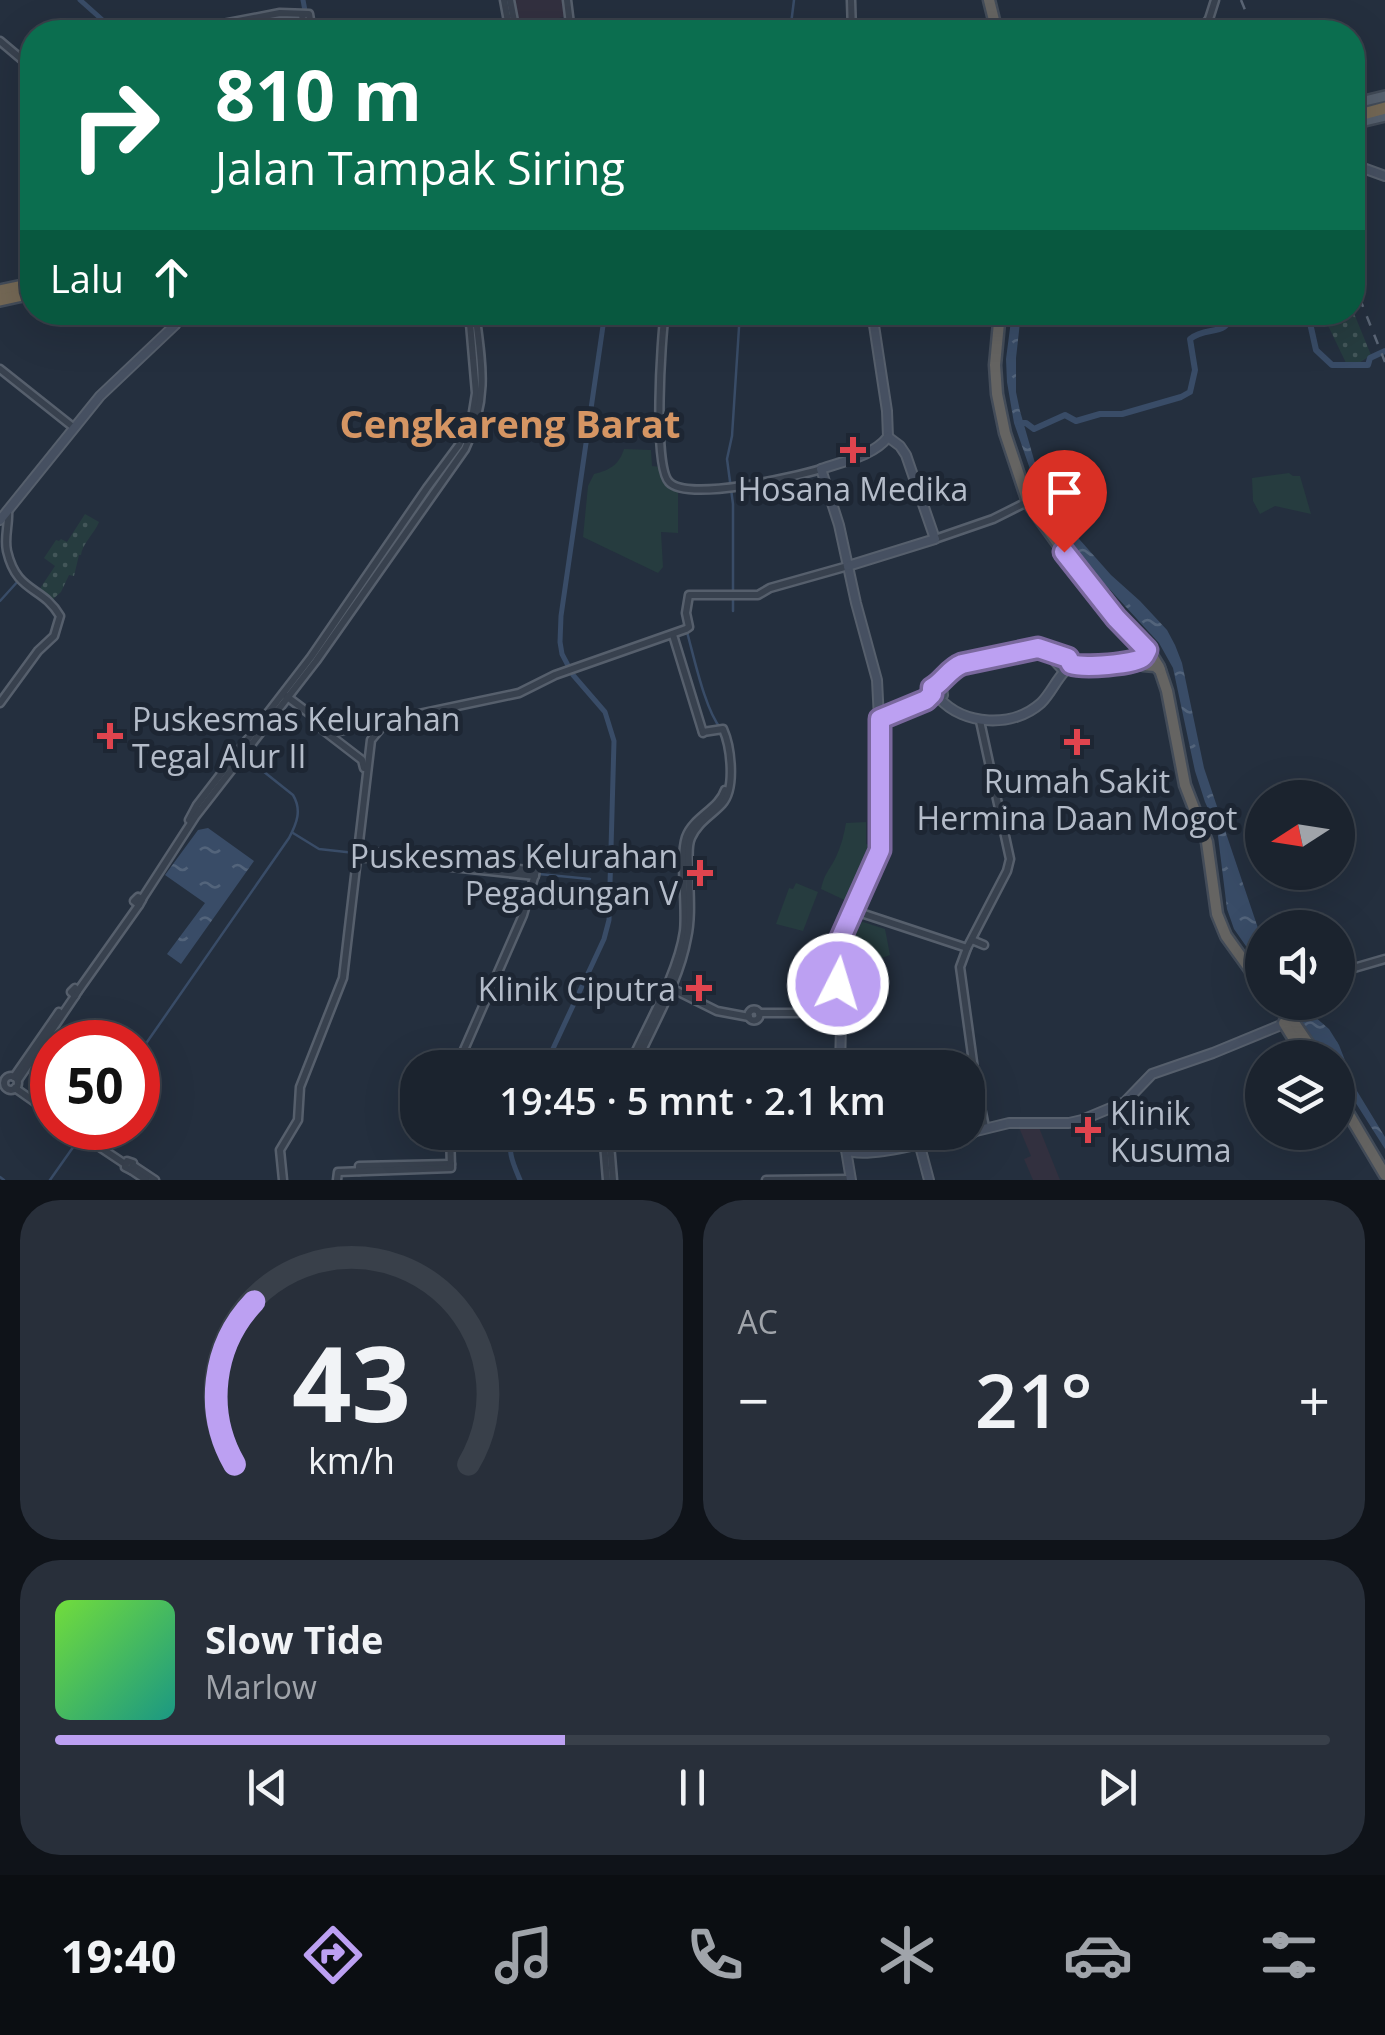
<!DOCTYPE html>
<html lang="id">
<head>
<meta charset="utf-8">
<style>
	:root { --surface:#1b232e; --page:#282f3a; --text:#f1f3f6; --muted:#a0a4aa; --line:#39404a; --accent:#bca0f2 }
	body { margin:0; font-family:"Open Sans",sans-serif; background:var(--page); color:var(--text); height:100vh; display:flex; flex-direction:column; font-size:38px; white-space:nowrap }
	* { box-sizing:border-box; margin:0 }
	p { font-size:32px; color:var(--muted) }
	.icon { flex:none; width:55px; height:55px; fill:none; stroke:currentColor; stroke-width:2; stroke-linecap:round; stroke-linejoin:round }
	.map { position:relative; height:1180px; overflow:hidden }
	.sheet { display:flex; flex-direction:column; gap:20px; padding:20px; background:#0f1319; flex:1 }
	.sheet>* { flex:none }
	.banner { position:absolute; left:20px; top:20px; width:1345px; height:305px; border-radius:40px; box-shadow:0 10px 40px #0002,0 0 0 2px var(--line); background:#0b6e4f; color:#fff; overflow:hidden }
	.needle { width:65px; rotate:258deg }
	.fabs { position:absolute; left:1245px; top:780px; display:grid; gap:20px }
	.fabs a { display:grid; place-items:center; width:110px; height:110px; border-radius:50%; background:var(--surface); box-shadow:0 10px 40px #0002,0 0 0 2px var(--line); font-size:50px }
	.speed { position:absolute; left:30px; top:1020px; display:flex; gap:20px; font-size:50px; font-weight:700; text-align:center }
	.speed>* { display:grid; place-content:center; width:130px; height:130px; border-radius:50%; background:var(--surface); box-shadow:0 10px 40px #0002,0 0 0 2px var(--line); line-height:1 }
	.speed .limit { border:15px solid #d22; background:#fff; color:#111 }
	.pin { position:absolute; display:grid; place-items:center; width:85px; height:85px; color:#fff; margin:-102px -42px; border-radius:50% 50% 50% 0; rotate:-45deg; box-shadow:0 0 10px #0007 }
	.pin .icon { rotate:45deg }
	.me { position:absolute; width:110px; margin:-55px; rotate:5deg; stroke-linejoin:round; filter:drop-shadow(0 0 8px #0008) }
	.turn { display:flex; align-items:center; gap:35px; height:210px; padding:0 30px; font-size:45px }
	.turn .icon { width:130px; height:130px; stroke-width:2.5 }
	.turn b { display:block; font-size:70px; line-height:85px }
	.then { display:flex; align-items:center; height:95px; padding:0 30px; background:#0003; gap:20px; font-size:38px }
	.big { font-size:75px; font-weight:600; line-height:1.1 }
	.sheet .tile { flex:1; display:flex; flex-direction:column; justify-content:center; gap:15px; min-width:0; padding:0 35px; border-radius:40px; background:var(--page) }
	.sheet .dial { align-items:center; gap:0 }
	.dial svg { height:260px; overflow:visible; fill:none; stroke:var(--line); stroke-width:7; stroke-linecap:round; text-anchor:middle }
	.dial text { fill:var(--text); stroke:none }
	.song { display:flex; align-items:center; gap:30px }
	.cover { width:120px; height:120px; border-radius:15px; background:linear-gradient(135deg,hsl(100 70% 55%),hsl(170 70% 35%)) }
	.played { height:10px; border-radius:5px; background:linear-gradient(90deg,var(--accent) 40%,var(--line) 40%) }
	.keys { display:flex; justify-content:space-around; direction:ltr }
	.heat { display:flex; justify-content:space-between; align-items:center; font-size:55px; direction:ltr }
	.sheet .tiles { flex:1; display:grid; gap:20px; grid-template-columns:1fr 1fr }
	.tile:last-child { grid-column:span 2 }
	.trip { position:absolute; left:400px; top:1050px; width:585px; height:100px; border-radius:40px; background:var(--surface); box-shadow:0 10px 40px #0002,0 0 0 2px var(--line); font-weight:600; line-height:100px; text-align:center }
	.tab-bar { display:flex; height:160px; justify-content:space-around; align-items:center; background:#0b0e12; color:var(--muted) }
	.tab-bar .icon { width:70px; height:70px }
	.tab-bar .active { color:var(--accent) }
	.tab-bar b { font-size:45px; color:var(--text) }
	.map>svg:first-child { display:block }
	.medical { fill:#32303f }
	.grass { fill:url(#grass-dots) }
	.park { fill:#263c3f }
	.water { fill:url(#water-ripples) }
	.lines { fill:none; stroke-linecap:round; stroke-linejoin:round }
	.stream { stroke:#394c67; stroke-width:2.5 }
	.canal { stroke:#394c67; stroke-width:5 }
	.river { stroke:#394c67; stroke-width:6 }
	.tertiary-casing { stroke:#565f6c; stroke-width:11 }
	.secondary-casing { stroke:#565f6c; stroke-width:12 }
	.primary-casing { stroke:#414a57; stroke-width:14 }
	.trunk-casing { stroke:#434c59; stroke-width:15 }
	.motorway-casing { stroke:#434c59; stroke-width:16 }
	.tertiary { stroke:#38414e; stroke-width:6 }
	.secondary { stroke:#465061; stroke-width:8 }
	.primary { stroke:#56606e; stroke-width:9 }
	.trunk { stroke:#656462; stroke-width:10 }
	.motorway { stroke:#746855; stroke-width:11 }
	.rail { stroke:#5a6575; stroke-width:2.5; stroke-dasharray:10 10; stroke-linecap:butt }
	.route-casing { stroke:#7a689d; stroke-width:25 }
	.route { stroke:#bca0f2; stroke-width:18 }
	.health-dot { fill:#e0444e; stroke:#1d2633; stroke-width:4 }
	.labels { text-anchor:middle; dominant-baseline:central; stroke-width:10; stroke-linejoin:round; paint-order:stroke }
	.poi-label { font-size:32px; fill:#b4bcc9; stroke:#1d2633 }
	.quarter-label { font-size:38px; font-weight:bold; fill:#d59563; stroke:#1d2633 }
</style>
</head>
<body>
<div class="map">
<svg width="1385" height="1180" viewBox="0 0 1385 1180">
	<defs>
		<pattern id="grass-dots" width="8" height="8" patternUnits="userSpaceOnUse" patternTransform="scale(2.5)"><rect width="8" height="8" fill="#263c3f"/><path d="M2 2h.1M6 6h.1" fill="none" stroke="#435659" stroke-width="1.8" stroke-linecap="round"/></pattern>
		<pattern id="water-ripples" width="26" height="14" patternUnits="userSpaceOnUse" patternTransform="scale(2.5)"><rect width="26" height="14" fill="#394c67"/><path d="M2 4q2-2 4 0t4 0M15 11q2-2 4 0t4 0" fill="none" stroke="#53647b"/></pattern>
	</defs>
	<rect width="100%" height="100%" fill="#242f3e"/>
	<g class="medical">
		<polygon points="511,0 565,0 569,16 516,27"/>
		<polygon points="1018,1125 1038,1125 1060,1180 1033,1180 1024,1159 1031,1156"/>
	</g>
	<g class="grass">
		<polygon points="1353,311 1371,355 1359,363 1347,365 1322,313"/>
		<path d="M85,514L99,522C94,534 82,544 81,555H79L74,576L69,575L61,592L52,600L39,590L55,566L44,558L56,540L59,541L61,539L67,542Z"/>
	</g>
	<g class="park">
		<path d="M624,449L651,450L652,466L661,467C662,478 667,486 678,489V533L661,532L663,567L658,573L583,537L588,486L594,474C610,470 619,465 624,449Z"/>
		<polygon points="1289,473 1293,476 1300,476 1311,514 1275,506 1260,514 1253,501 1252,478"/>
		<path d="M866,822V844L877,847L851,903L821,889C825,872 829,871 836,857C841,846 844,835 846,823Z"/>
		<polygon points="796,883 818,892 803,931 776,924 789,888 793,889"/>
		<path d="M863,922L885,929L890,955L876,960L881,984L846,996C839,965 839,954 852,925Z"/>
	</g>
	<g class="water">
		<polygon points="1012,313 1021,313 1016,358 1016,392 1020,411 1037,470 1054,505 1072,531 1111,575 1140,601 1167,630 1175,645 1182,663 1204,768 1262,940 1262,960 1248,949 1234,929 1227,909 1217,828 1205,802 1195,771 1173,668 1159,643 1092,570 1039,495 1014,423 1007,382 1006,359"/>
		<polygon points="208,828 254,861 181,964 167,954 205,903 165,875 198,830"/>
		<polygon points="1289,1003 1302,1003 1307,1010 1329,1029 1339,1045 1357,1091 1385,1137 1385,1149 1338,1075 1338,1058 1326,1057"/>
	</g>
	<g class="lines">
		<g class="stream">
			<polyline points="790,32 794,0"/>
			<polyline points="473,328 478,360"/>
			<polyline points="0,601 19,580"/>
			<polyline points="733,611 733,504 727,459 732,436 740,312"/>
			<polyline points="345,614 464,445"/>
			<path d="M687,632C694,657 705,710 721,729"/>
			<polyline points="293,833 319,849 355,853"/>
			<polyline points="539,874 590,879"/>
			<path d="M138,1055L289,838C297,823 302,810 293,795L244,756"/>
			<polyline points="0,1177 4,1180"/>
			<polyline points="50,1180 81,1136"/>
		</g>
		<g class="canal">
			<polyline points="80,0 116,32"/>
			<polyline points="303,0 309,32"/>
			<polyline points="544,1068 604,939 609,920 614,741 605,712 573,675 562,654 560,642 561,616 605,312"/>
			<path d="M514,1132C506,1150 513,1163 520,1180"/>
		</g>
		<g class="river">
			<polyline points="1304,312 1310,323 1316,350 1332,365 1368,365 1370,358 1385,351"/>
			<path d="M1019,423H1026L1034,429L1065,415L1076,421L1100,414H1122L1181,397L1190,392L1195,370L1190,339C1207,325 1227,338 1233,312"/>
		</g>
		<g class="tertiary-casing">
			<g id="tertiary">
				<polyline points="504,0 510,32"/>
				<polyline points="510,0 516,32"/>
				<polyline points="567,0 571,32"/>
				<polyline points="851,0 852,32"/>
				<polyline points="302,15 305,32"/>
				<polyline points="181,32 280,13 309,14 312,32"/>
				<polyline points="1074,32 1136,24 1142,25 1151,32"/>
				<polyline points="1198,32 1209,19 1215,0"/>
				<polyline points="0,41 32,68"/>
				<path d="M665,312C661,339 653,466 669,482C687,502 795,477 821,469"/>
				<polyline points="0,369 73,427"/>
				<polyline points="935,539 993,519 1027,502"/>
				<polyline points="673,635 703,733"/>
				<polyline points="286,696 334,732 519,693 555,675 686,629 689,627 686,613 689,595 758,595 770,588 848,566"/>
				<path d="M0,703L38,651L54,636L60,616C42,585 17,594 7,551C4,538 9,524 8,511"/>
				<polyline points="980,721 1010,859 1007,871 967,948 960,967 976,1084 985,1127"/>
				<polyline points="323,730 362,760 364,768"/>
				<polyline points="189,820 197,805 311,657 427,488 459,445 472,418 476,393 469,312"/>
				<polyline points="356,850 536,871 523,915 456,1068"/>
				<polyline points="358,857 535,876"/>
				<polygon points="138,897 142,900 139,905 134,901"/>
				<path d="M142,899L195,817L316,661L465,449C489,400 482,364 475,312"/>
				<polyline points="852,910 967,948"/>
				<polyline points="972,940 984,945"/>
				<polyline points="1338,967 1354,968 1385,959"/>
				<polygon points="75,988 78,991 75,996 71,992"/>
				<polyline points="671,988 717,1011 749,1017"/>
				<polyline points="78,991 139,905"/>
				<circle cx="754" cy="1015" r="5.5"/>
				<polyline points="759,1013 797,1013 841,1007"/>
				<path d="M628,1068C646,1027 678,974 684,931C687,906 679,858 686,837C693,817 719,809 725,790"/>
				<path d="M634,1068C652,1026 679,983 687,938C692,916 689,891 689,869C689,859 687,847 691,838C697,823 712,815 722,804C736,789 731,747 723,729L703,732"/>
				<circle cx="11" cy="1083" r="7"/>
				<polyline points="14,1077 59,1012"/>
				<polyline points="18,1080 75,996"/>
				<polyline points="15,1088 52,1114"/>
				<polyline points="71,1128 125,1164"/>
				<polyline points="79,1128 94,1139"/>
				<polyline points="603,1132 607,1180"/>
				<polyline points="609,1132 613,1180"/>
				<polygon points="127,1161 133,1163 131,1170 125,1167"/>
				<polyline points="134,1166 155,1180"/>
				<polyline points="131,1170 146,1180"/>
				<polyline points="359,1171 359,1166 451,1164"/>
				<polyline points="283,1180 280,1150 298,1120 300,1087 343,978 371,740 386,722"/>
				<polyline points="337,1180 338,1172 451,1168 450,1132"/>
				<polyline points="766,1180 850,1179"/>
			</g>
		</g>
		<g class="secondary-casing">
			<g id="secondary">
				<polyline points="1352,164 1385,176"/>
				<path d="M872,312L887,411L888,437C873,456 844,461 821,469L839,525L856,603L877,680L879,719L880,830L882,833"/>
				<polyline points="0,520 100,396 175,325 183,312"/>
				<polyline points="848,566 935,539 906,455 900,446 888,437"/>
				<polyline points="1039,648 1063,657"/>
				<polyline points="1085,667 1138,660 1145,656 1147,650"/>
				<path d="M937,698L943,695L942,687L961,668L1034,653L1052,658L1063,670C1071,669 1077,671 1087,671C1105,671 1127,670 1144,664"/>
				<path d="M939,698C964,726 1013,728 1041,703C1051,693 1056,680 1065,671"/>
				<path d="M882,730C893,712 920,710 937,698"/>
				<polyline points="840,1068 841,1024 835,957 847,920 879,855 883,829"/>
				<polyline points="843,1132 851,1180"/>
				<polyline points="968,1133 1009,1123 1069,1123 1082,1120 1125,1102 1152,1074 1213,1053 1286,1023"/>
				<polyline points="918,1145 921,1150 929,1180"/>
				<path d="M846,1150C868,1161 945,1136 973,1133"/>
			</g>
		</g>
		<g class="primary-casing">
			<g id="primary">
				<polyline points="1352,104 1385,96"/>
				<polyline points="1352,124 1385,116"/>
			</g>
		</g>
		<g class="trunk-casing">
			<g id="trunk">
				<polyline points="989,0 997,32"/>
				<polyline points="1000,312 995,365 997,394 1005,433 1028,502 1092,591 1151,654 1159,667 1167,691 1185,785 1207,842 1217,914 1226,936 1262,986"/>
				<polyline points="1143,665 1155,666 1160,670"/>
				<polyline points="1280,1002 1318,1058"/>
				<polyline points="1284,1023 1292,1036 1297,1039"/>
				<polyline points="1338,1096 1385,1175"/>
			</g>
		</g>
		<g class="motorway-casing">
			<g id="motorway">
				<polyline points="1352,117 1385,108"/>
				<polyline points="0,291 32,284"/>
				<polyline points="0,300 32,293"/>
			</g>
		</g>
		<use href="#tertiary" class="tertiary"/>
		<use href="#secondary" class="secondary"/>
		<use href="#primary" class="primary"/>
		<use href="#trunk" class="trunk"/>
		<use href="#motorway" class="motorway"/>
		<g class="rail">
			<polyline points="1241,0 1254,32"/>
			<polyline points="1352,279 1385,362"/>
		</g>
	</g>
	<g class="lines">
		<g class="route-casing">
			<path id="route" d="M838,984L834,962L838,944L880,850V719L926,700L932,694V688C943,682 949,669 962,664L1038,648L1068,658L1071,664C1082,668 1135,665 1143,657C1145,655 1146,652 1147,650L1116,618L1064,552"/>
		</g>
		<use href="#route" class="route"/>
	</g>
	<g class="health-dot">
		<path d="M848 435h10v10h10v10h-10v10h-10v-10h-10v-10h10z"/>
		<path d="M105 721h10v10h10v10h-10v10h-10v-10h-10v-10h10z"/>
		<path d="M1072 727h10v10h10v10h-10v10h-10v-10h-10v-10h10z"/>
		<path d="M695 858h10v10h10v10h-10v10h-10v-10h-10v-10h10z"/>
		<path d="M694 973h10v10h10v10h-10v10h-10v-10h-10v-10h10z"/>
		<path d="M1083 1115h10v10h10v10h-10v10h-10v-10h-10v-10h10z"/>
	</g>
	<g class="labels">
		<g class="poi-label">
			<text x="853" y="488">Hosana Medika</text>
			<text x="132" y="718" text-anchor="start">Puskesmas Kelurahan<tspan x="132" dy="37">Tegal Alur II</tspan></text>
			<text x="1077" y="780">Rumah Sakit<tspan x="1077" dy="37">Hermina Daan Mogot</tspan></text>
			<text x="678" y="855" text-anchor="end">Puskesmas Kelurahan<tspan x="678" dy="37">Pegadungan V</tspan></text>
			<text x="676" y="988" text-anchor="end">Klinik Ciputra</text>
			<text x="1110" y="1112" text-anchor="start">Klinik<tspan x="1110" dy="37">Kusuma</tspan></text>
		</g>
		<g class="quarter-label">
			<text x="510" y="423">Cengkareng Barat</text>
		</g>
	</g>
</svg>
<div class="fabs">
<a><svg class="needle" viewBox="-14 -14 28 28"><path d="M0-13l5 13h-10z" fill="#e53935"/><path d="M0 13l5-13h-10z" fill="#a0a4aa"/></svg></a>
<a><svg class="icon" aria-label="sound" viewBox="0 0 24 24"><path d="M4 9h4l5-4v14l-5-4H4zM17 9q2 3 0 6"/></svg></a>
<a><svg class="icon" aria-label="layers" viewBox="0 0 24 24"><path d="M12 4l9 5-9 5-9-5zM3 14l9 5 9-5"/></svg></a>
</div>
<div class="speed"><div class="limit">50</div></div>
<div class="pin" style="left:1064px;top:552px;background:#d93025"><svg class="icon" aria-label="arrive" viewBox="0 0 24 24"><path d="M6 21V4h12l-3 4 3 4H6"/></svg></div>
<svg class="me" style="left:838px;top:984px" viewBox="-20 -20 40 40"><circle r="17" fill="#bca0f2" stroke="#fff" stroke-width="3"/><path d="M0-11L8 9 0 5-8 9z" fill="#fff"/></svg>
<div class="trip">19:45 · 5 mnt · 2.1 km</div>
<div class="banner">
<div class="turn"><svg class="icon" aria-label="right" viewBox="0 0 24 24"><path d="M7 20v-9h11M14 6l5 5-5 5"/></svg><div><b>810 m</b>Jalan Tampak Siring</div></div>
<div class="then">Lalu<svg class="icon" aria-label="ahead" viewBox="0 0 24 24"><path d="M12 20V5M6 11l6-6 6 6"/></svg></div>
</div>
</div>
<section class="sheet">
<div class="tiles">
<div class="tile dial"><svg viewBox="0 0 100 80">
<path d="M14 69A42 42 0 1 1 86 69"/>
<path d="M14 69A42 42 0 0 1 20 19" stroke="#bca0f2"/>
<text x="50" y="56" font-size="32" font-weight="700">43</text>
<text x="50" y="72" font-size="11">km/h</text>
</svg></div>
<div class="tile"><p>AC</p>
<div class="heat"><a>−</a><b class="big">21°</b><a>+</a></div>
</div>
<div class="tile">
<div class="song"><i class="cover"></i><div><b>Slow Tide</b><p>Marlow</p></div></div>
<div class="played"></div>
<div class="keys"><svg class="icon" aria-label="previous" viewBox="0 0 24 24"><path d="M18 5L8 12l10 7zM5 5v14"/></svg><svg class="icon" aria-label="pause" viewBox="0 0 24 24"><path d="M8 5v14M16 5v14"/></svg><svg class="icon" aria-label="next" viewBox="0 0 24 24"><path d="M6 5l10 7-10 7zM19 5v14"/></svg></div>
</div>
</div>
</section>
<nav class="tab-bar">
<b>19:40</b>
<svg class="icon active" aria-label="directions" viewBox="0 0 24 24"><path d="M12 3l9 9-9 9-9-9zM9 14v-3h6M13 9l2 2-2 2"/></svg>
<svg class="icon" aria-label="music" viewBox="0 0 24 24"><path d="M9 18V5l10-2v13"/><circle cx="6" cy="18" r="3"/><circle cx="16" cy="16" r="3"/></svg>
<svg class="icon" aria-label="phone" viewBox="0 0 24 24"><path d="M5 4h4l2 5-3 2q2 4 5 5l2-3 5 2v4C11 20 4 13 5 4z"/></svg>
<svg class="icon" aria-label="climate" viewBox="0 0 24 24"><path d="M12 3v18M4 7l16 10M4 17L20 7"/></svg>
<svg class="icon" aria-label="car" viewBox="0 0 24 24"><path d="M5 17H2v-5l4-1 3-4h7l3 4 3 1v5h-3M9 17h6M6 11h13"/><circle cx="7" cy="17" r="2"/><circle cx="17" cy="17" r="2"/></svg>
<svg class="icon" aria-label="filters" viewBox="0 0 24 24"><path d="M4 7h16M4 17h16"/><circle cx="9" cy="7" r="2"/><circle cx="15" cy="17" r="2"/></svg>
</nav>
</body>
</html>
